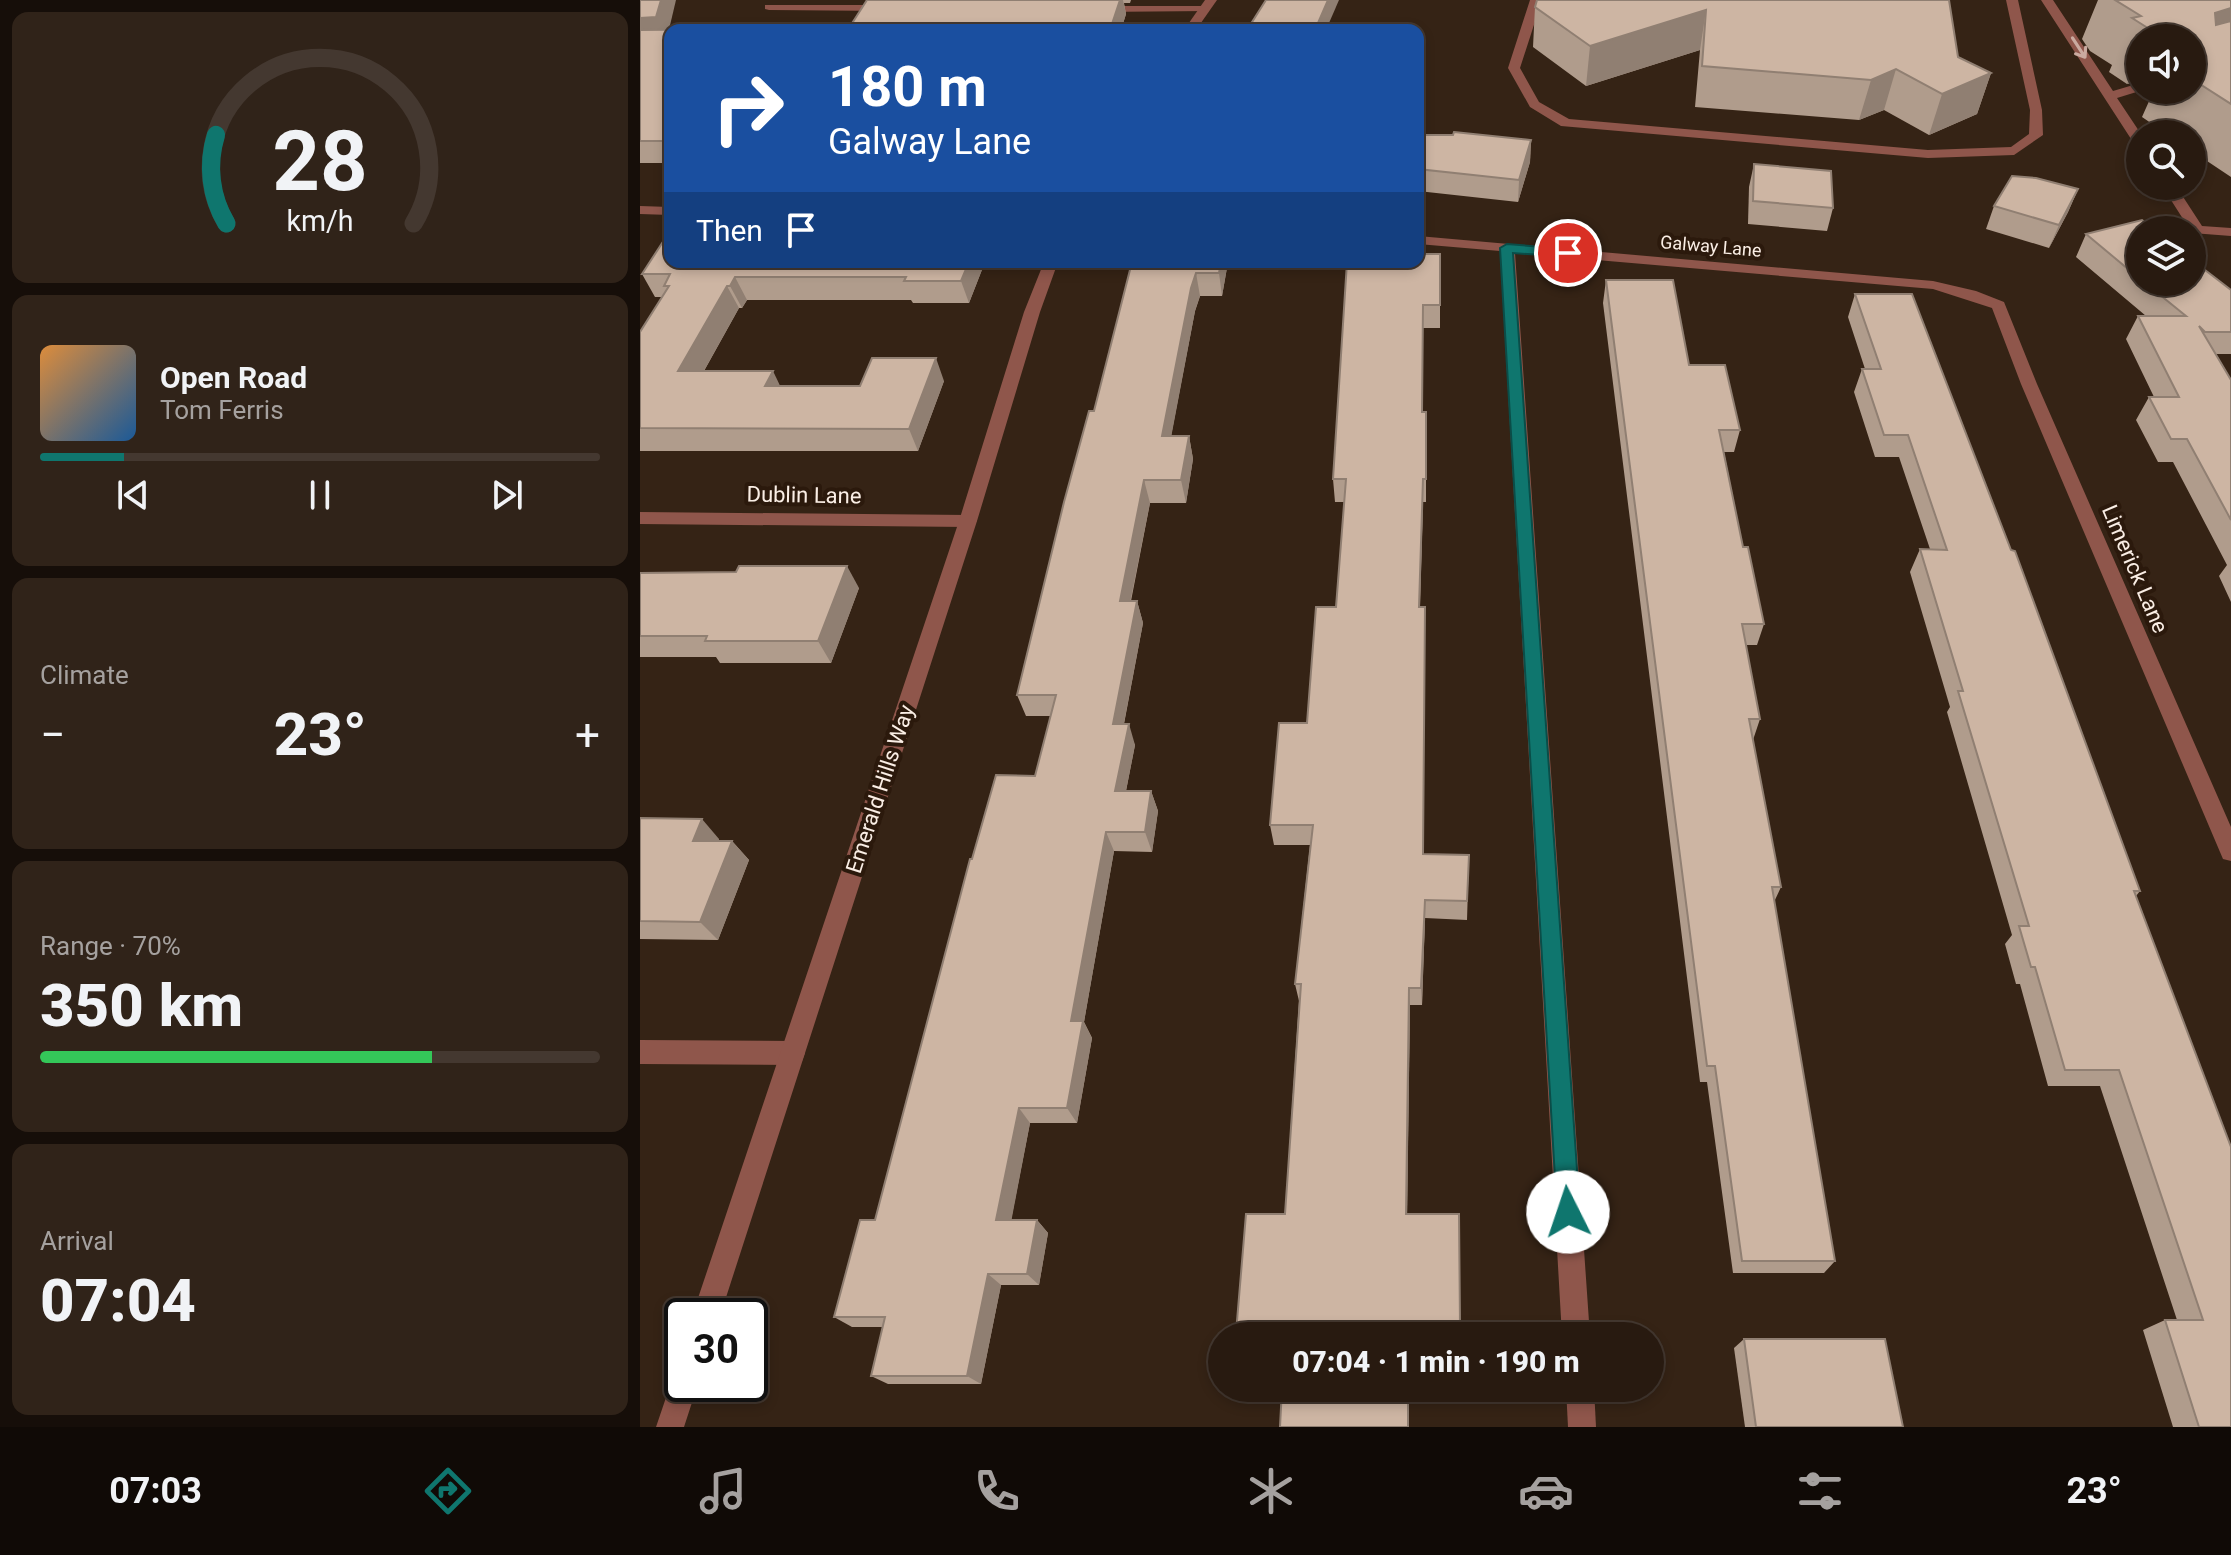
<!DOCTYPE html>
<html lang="en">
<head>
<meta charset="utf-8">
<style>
	:root { --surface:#281a10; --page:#302319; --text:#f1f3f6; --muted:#a5a19f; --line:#443830; --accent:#0f766e }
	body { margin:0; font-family:Roboto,sans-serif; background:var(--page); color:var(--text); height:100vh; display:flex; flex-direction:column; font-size:30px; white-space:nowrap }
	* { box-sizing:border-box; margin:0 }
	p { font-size:26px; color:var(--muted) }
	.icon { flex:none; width:44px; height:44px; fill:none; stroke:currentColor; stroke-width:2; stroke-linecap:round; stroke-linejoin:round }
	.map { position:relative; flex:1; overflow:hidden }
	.drawer { display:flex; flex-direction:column; gap:12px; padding:12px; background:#160e09; width:640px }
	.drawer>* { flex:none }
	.top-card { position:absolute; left:24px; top:24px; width:760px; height:244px; border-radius:16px; box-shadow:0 4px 12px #0003,0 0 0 2px var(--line); background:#1a4fa0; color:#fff; overflow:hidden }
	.buttons { position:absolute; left:1486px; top:24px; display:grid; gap:16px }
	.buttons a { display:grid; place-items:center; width:80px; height:80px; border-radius:50%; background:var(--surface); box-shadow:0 4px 12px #0003,0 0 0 2px var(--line); font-size:40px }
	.speed { position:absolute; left:24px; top:1298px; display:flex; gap:16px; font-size:40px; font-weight:700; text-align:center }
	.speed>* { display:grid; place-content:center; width:104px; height:104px; border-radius:50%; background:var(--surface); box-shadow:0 4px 12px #0003,0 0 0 2px var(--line); line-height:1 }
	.speed .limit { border:4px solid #111; border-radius:12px; background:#fff; color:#111 }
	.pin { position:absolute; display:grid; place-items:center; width:68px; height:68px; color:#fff; margin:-34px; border:4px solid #fff; border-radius:50%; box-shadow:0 2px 8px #0007 }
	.me { position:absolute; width:88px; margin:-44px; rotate:356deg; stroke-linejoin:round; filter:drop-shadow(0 0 6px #0008) }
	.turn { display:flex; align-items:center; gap:28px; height:168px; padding:0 32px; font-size:36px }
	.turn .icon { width:104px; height:104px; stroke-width:2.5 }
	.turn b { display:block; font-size:56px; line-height:68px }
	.then { display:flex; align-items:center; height:76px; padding:0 32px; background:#0003; gap:16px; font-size:30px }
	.big { font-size:60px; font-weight:800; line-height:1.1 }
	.drawer .tile { flex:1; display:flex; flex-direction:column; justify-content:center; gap:12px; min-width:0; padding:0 28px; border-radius:16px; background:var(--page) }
	.drawer .dial { align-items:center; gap:0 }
	.dial svg { height:208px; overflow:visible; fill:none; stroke:var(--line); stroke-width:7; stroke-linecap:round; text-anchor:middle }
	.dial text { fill:var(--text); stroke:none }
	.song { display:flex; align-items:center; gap:24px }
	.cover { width:96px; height:96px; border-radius:12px; background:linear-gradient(135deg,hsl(30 70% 55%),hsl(210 70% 35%)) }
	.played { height:8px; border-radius:4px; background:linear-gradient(90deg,var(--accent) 15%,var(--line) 15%) }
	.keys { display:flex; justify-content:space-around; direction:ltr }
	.heat { display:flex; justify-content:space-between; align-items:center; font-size:44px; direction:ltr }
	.charge { height:12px; border-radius:6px; background:linear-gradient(90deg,#34c759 70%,var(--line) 0) }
	.trip { position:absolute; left:568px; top:1322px; width:456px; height:80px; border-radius:40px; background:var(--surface); box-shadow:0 4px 12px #0003,0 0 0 2px var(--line); font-weight:800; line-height:80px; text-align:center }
	.tabs { display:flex; height:128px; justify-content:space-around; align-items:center; background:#100a06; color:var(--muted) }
	.tabs .icon { width:56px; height:56px }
	.tabs .selected { color:var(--accent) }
	.tabs b { font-size:36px; color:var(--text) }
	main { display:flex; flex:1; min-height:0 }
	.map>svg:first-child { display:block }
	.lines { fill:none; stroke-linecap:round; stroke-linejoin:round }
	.service { fill:#8f564b; fill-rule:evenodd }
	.minor { fill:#8f564b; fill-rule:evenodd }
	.tertiary { fill:#8f564b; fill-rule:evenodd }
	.wall { fill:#b09c8c }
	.shaded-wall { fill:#907f72 }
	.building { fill:#cdb5a3; stroke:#907f72; stroke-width:2 }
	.oneway { stroke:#caaaa0 }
	.route { fill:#0f766e; stroke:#0a4d48; stroke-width:2 }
	.labels { text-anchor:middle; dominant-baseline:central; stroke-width:8; stroke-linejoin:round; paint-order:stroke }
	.far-street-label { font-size:18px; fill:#faeee5; stroke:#2b190c }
	.street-label { font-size:22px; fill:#faeee5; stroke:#2b190c }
</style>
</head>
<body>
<main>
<section class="drawer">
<div class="tile dial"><svg viewBox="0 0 100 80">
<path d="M14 69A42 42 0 1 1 86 69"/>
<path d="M14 69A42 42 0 0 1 10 35" stroke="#0f766e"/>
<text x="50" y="56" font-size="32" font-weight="700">28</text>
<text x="50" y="72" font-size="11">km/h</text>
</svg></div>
<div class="tile">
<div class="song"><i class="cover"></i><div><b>Open Road</b><p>Tom Ferris</p></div></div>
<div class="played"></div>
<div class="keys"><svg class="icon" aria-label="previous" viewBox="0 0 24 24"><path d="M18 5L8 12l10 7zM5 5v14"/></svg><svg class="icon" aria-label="pause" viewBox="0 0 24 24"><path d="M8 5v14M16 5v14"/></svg><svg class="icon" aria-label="next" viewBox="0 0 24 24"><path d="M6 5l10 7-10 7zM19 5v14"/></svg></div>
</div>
<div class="tile"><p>Climate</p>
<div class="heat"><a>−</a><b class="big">23°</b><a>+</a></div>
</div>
<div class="tile"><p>Range · 70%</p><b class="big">350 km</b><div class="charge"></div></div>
<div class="tile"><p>Arrival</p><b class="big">07:04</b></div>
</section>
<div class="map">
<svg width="1591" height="1427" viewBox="0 0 1591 1427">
	<rect width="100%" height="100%" fill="#352315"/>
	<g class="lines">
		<g class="service">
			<polygon points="890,0 902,0 880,68 899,102 929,119 1288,150 1371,147 1389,134 1390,110 1366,0 1378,0 1402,110 1403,135 1374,155 1288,158 921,126 890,107 868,68"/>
			<polygon points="1401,0 1413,0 1473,91 1500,83 1500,90 1503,90 1477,98 1501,134 1500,146 1493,142"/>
			<polygon points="1522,186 1536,186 1562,226 1591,228 1591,236 1552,233"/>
		</g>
		<g class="minor">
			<polygon points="125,5 249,5 255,8 249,11 129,10 125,9"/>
			<polygon points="565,6 569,7 569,11 457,12 451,9 457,6"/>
			<polygon points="0,206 30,207 30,215 0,214"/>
			<polygon points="778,236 1293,281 1336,291 1364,302 1397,384 1591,827 1591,861 1583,859 1580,852 1381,384 1352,308 1293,289 875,253 950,1336 922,1336 860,251 778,244"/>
			<polygon points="0,512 328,515 337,521 328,527 0,524"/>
			<polygon points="0,1040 153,1041 162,1045 165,1053 162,1061 153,1065 0,1064"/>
			<polygon points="926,1388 954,1388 956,1427 928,1427"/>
		</g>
		<g class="tertiary">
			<polygon points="565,0 577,0 556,30 544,30"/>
			<polygon points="404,262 418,262 400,312 337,521 80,1316 52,1316 319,521 384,312"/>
			<polygon points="42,1371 42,1384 58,1384 44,1427 16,1427 34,1374"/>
		</g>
	</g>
	<g class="wall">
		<polygon points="0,0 29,30 209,28 227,0 491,0 490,3 484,3 486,14 481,30 30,30 30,163 0,163"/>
		<polygon points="1309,0 1318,57 1351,73 1337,114 1289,135 1244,110 1219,120 1055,107 1060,50 946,86 893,47 895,7"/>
		<polygon points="1458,0 1591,0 1591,177 1552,151 1552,134 1527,134 1502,117 1510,99 1502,93 1503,90 1552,90 1552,38 1500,38 1500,81 1487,84 1469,72 1472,65 1450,51 1442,39"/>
		<polygon points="778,135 891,140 890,162 878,202 778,191"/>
		<polygon points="1114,164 1193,208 1187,231 1108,224 1109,187"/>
		<polygon points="1438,189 1428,212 1409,248 1346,229 1354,206"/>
		<polygon points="1500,230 1500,282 1552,282 1591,290 1591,354 1576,354 1591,380 1591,602 1579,576 1587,565 1533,462 1518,462 1496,420 1509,397 1514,397 1486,339 1498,316 1506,316 1436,257 1446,234"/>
		<polygon points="800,254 800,328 783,328 783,412 786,412 786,502 783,502 780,607 784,854 829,855 827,920 785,918 782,1005 770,1005 767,1214 820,1325 819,1335 597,1336 596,1333 645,1214 659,1001 655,984 670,845 634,845 630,825 667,723 696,607 704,502 695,502 693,479"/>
		<polygon points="30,262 345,262 329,303 273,303 271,300 107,300 102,308 99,308 64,371 140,386 220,386 304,381 278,451 0,451 0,332 22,297 15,297 2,274"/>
		<polygon points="492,262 588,262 582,296 560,296 555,311 531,436 549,436 553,459 546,503 510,503 491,601 497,601 503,623 484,724 495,745 486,791 511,791 518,811 512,852 474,851 444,1022 452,1038 437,1123 390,1123 371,1220 397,1220 408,1233 399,1285 361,1285 341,1384 248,1384 231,1376 243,1327 212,1327 194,1317 235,1220 332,859 395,776 411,716 386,716 377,695 454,411"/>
		<polygon points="966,280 1049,365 1100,430 1094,452 1084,452 1103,547 1124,624 1117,645 1106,645 1120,719 1113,740 1141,887 1134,902 1195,1261 1184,1273 1093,1273 1067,1082 1060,1082 963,303"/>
		<polygon points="1215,294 1500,891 1496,896 1591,1427 1533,1427 1503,1330 1525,1320 1537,1320 1460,1086 1408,1086 1380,984 1376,984 1365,944 1372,935 1307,712 1310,707 1270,572 1280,549 1290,549 1259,457 1235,457 1214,392 1222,369 1225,369 1208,317"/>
		<polygon points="0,573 219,588 191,663 80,663 76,657 0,657"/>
		<polygon points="0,818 79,839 78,841 92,841 109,860 78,940 0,939"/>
		<polygon points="1104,1339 1263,1427 1105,1427 1094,1348"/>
	</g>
	<g class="shaded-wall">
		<polygon points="21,0 36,0 27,38 0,41 0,18"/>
		<polygon points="480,0 483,0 486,14 481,30 470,30"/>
		<polygon points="688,0 699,0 686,30 675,30"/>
		<polygon points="1591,8 1591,39 1552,65 1575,13"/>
		<polygon points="1066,10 1060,50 946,86 950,46"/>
		<polygon points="1526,27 1521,38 1507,38 1511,30"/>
		<polygon points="1500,54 1500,81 1487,84"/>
		<polygon points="1256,69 1244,110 1219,120 1231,80"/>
		<polygon points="1351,73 1337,114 1289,135 1302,94"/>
		<polygon points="891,140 890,162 878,202 879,180"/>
		<polygon points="1438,189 1428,212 1409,248 1419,225"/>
		<polygon points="329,262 345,262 329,303 321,281"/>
		<polygon points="581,262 588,262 582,296 579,273"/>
		<polygon points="556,273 560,296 555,311 527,459 522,436 551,288"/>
		<polygon points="95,277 107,300 102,308 90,286"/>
		<polygon points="87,286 99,308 51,394 38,371"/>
		<polygon points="296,358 304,381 278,451 269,429"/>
		<polygon points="133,371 144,394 125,386"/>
		<polygon points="549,436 553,459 546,503 541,480"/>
		<polygon points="783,479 783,502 779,629 779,607"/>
		<polygon points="504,480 510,503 486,623 480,601"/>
		<polygon points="207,566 219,588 191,663 178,641"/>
		<polygon points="497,601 503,623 480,744 473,724"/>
		<polygon points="489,724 495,745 482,811 475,791"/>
		<polygon points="511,791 518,811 512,852 505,832"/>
		<polygon points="62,819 79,839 70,860 53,841"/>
		<polygon points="466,832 474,851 444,1022 452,1038 437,1123 427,1108 431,1021"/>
		<polygon points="92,841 109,860 78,940 60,922"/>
		<polygon points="785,900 785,918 782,1005 781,988"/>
		<polygon points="769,988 770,1005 767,1227 766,1214"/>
		<polygon points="379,1108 390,1123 369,1233 356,1220"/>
		<polygon points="397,1220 408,1233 399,1285 387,1274"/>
		<polygon points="348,1274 361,1285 341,1384 327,1376"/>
	</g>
	<g class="building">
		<polygon points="0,0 21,0 16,17 0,18"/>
		<polygon points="227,0 480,0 470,30 30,30 30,141 0,141 0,30 209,28"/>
		<polygon points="626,0 688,0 675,30 607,30"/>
		<polygon points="897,0 1309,0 1318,57 1351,73 1302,94 1256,69 1231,80 1062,66 1066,10 950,46 895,7"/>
		<polygon points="1475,0 1591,0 1591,8 1575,13 1576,25 1591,21 1591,104 1552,79 1552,38 1528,38 1530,36 1526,27 1511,30 1492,18 1501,16"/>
		<polygon points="814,132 891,140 879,180 778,169 778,135 813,135"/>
		<polygon points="1114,164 1191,171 1193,208 1113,201"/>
		<polygon points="1372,176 1396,178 1438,189 1419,225 1354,206"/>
		<polygon points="1502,220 1514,230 1500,230 1500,279 1446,234"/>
		<polygon points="28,234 30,234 30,262 329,262 321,281 264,281 266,277 95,277 90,286 87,286 38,371 133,371 125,386 220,386 232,358 296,358 269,429 0,428 0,332 29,286 24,286 30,274 2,274"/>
		<polygon points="778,254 800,254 800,305 783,305 782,412 786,412 786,479 783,479 779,607 785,607 783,854 829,855 827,901 785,900 781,988 769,988 766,1214 819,1214 820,1325 769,1325 769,1336 645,1336 645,1333 596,1333 606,1214 645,1214 661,984 655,984 673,825 630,825 639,723 667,723 676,607 696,607 706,479 693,479 707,262 778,262"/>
		<polygon points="1552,260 1591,290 1591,332 1565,332 1559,326 1591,380 1591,520 1547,439 1531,439 1509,397 1539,397 1498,316 1546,316 1504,282 1552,282"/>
		<polygon points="492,262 581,262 579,273 556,273 551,288 522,436 549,436 541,480 504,480 480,601 497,601 473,724 489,724 475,791 511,791 505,832 466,832 431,1021 443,1021 427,1108 379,1108 356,1220 397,1220 387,1274 348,1274 327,1376 231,1376 245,1317 194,1317 220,1220 235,1220 330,859 332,859 356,775 395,776 416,695 377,695 424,502 449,411 454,411"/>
		<polygon points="966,280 1033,280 1049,365 1085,365 1100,430 1079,430 1103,547 1108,547 1124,624 1102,624 1120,719 1109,719 1141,887 1132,887 1195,1261 1102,1261 1075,1066 1067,1066"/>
		<polygon points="1215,294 1272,294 1371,550 1375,551 1500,891 1494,891 1591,1147 1591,1427 1559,1427 1525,1320 1563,1320 1479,1070 1425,1070 1395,967 1391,967 1379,926 1389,926 1318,691 1323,691 1280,549 1307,550 1268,435 1244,435 1222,369 1241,369"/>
		<polygon points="99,566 207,566 178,641 65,641 67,636 0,636 0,573 96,572"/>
		<polygon points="0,818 62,819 53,841 92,841 60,922 0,921"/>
		<polygon points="1104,1339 1245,1339 1263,1427 1116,1427"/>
		<polygon points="642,1388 768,1388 768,1427 640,1427"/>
	</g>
	<defs><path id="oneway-shaft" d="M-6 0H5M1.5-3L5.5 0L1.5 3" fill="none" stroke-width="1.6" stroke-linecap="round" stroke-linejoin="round" transform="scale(2)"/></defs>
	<use class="oneway" href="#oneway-shaft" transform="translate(1439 48) rotate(57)"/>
	<polygon class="route" points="867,244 928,249 934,253 928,257 873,253 940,1212 937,1220 928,1223 920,1220 917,1212 860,248"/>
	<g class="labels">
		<g class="far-street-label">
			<text transform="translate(1071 246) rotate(5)">Galway Lane</text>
		</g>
		<g class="street-label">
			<text transform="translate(164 495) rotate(1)">Dublin Lane</text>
			<text transform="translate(1495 569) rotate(67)">Limerick Lane</text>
			<text transform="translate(240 789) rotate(-72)">Emerald Hills Way</text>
		</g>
	</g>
</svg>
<div class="buttons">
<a><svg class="icon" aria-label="sound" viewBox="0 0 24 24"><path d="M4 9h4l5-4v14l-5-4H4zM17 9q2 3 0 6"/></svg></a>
<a><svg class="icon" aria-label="search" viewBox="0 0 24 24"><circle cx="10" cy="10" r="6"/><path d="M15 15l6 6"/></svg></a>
<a><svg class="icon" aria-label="layers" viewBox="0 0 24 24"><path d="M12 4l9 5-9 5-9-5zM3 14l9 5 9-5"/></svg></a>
</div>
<div class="speed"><div class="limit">30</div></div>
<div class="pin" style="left:928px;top:253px;background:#d93025"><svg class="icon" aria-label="arrive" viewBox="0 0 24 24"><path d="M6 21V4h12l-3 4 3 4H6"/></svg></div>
<svg class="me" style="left:928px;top:1212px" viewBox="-20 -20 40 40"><circle r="19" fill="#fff"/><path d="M0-13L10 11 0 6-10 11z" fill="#0f766e"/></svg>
<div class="trip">07:04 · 1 min · 190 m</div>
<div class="top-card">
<div class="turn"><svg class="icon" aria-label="right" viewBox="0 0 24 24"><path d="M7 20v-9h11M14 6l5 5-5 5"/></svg><div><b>180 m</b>Galway Lane</div></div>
<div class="then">Then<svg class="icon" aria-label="arrive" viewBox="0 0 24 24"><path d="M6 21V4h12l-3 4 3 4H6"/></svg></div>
</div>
</div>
</main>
<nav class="tabs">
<b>07:03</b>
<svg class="icon selected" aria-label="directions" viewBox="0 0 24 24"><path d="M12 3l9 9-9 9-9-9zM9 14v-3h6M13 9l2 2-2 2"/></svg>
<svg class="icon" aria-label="music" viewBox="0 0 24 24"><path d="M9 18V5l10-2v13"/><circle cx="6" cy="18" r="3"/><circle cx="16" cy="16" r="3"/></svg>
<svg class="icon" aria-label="phone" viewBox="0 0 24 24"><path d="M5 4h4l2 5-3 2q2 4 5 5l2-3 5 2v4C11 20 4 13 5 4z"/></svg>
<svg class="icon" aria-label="climate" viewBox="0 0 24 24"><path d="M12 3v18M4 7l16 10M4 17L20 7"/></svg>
<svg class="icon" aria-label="car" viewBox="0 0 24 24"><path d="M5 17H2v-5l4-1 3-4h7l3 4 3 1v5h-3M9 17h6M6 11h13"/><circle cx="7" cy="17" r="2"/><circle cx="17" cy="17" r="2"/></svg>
<svg class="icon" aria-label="filters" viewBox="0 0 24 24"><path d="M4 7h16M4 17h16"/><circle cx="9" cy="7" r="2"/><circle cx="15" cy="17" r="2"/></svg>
<b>23°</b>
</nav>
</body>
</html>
